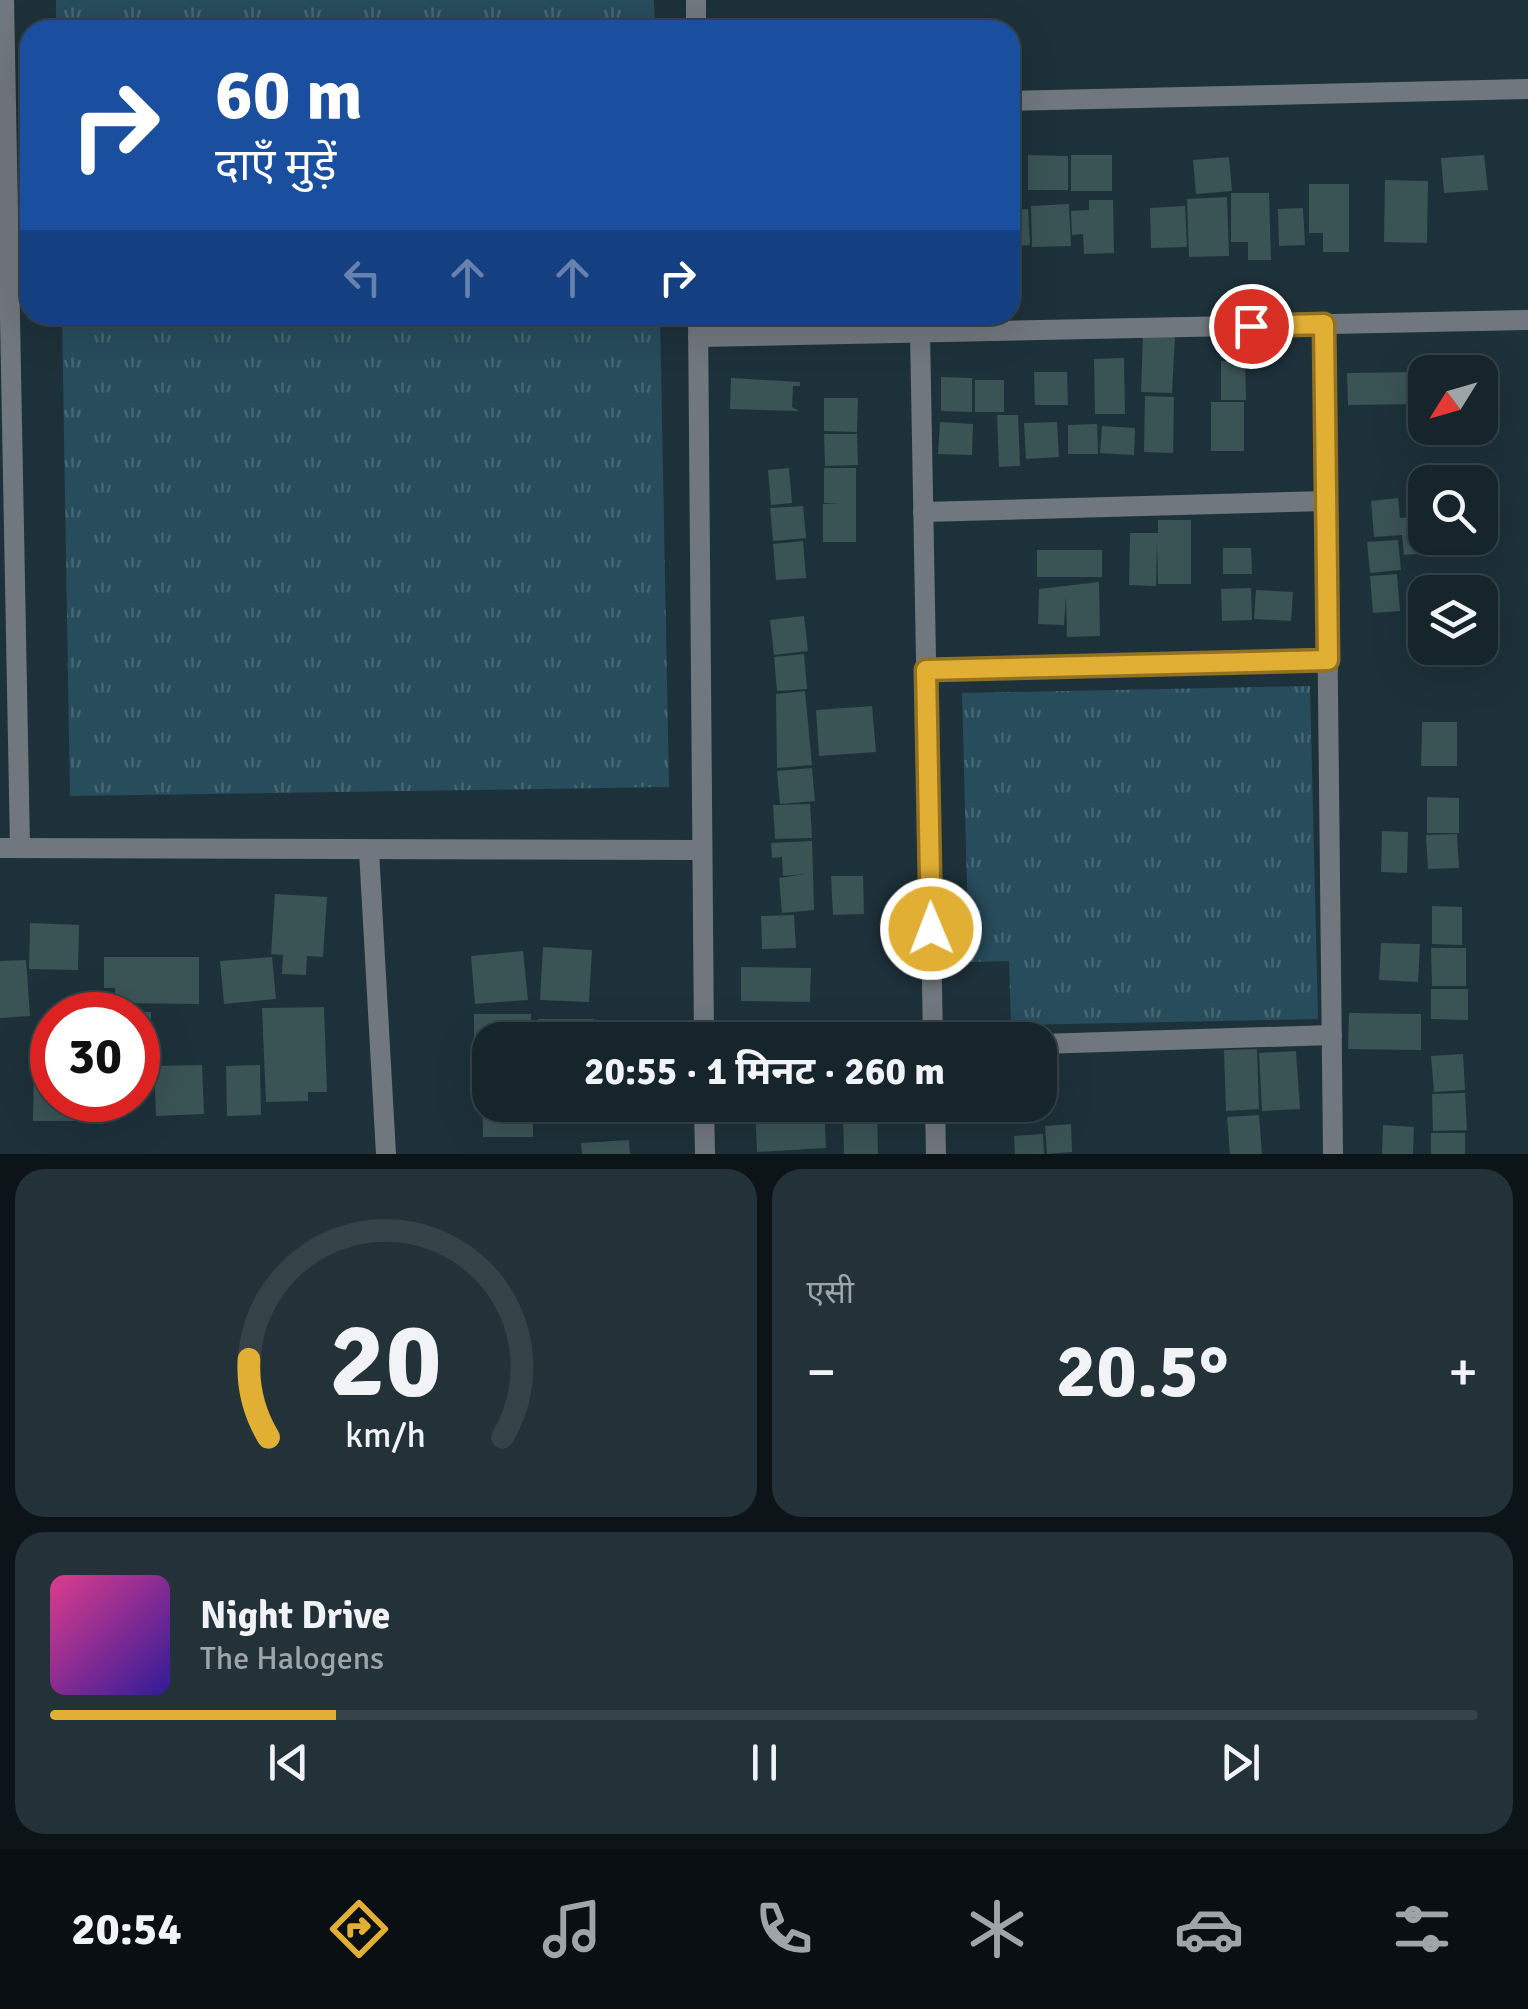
<!DOCTYPE html>
<html lang="hi">
<head>
<meta charset="utf-8">
<style>
	:root { --surface:#16252c; --page:#233138; --text:#f1f3f6; --muted:#9ea5a9; --line:#354248; --accent:#e1af34 }
	body { margin:0; font-family:Signika,"Noto Sans Devanagari",sans-serif; background:var(--page); color:var(--text); height:100vh; display:flex; flex-direction:column; font-size:38px; white-space:nowrap }
	* { box-sizing:border-box; margin:0 }
	p { font-size:32px; color:var(--muted) }
	.icon { flex:none; width:55px; height:55px; fill:none; stroke:currentColor; stroke-width:2; stroke-linecap:round; stroke-linejoin:round }
	.map { position:relative; height:1154px; overflow:hidden }
	.details { display:flex; flex-direction:column; gap:15px; padding:15px; background:#0c1418; flex:1 }
	.details>* { flex:none }
	.guide { position:absolute; left:20px; top:20px; width:1000px; height:305px; border-radius:30px; box-shadow:0 10px 40px #0002,0 0 0 2px var(--line); background:#1a4fa0; color:#fff; overflow:hidden }
	.needle { width:65px; rotate:233deg }
	.controls { position:absolute; left:1408px; top:355px; display:grid; gap:20px }
	.controls a { display:grid; place-items:center; width:90px; height:90px; border-radius:20px; background:var(--surface); box-shadow:0 10px 40px #0002,0 0 0 2px var(--line); font-size:50px }
	.speed { position:absolute; left:30px; top:992px; display:flex; gap:20px; font-size:50px; font-weight:700; text-align:center }
	.speed>* { display:grid; place-content:center; width:130px; height:130px; border-radius:50%; background:var(--surface); box-shadow:0 10px 40px #0002,0 0 0 2px var(--line); line-height:1 }
	.speed .limit { border:15px solid #d22; background:#fff; color:#111 }
	.pin { position:absolute; display:grid; place-items:center; width:85px; height:85px; color:#fff; margin:-42px; border:5px solid #fff; border-radius:50%; box-shadow:0 2px 10px #0007 }
	.me { position:absolute; width:110px; margin:-55px; rotate:359deg; stroke-linejoin:round; filter:drop-shadow(0 0 8px #0008) }
	.turn { display:flex; align-items:center; gap:35px; height:210px; padding:0 30px; font-size:45px }
	.turn .icon { width:130px; height:130px; stroke-width:2.5 }
	.turn b { display:block; font-size:70px; line-height:85px }
	.lanes { display:flex; align-items:center; height:95px; padding:0 30px; background:#0003; justify-content:center; gap:50px; direction:ltr }
	.lanes .off { opacity:.35 }
	.big { font-size:75px; font-weight:700; line-height:1.1 }
	.details .tile { flex:1; display:flex; flex-direction:column; justify-content:center; gap:15px; min-width:0; padding:0 35px; border-radius:30px; background:var(--page) }
	.details .dial { align-items:center; gap:0 }
	.dial svg { height:260px; overflow:visible; fill:none; stroke:var(--line); stroke-width:7; stroke-linecap:round; text-anchor:middle }
	.dial text { fill:var(--text); stroke:none }
	.song { display:flex; align-items:center; gap:30px }
	.cover { width:120px; height:120px; border-radius:15px; background:linear-gradient(135deg,hsl(330 70% 55%),hsl(250 70% 35%)) }
	.played { height:10px; border-radius:5px; background:linear-gradient(90deg,var(--accent) 20%,var(--line) 20%) }
	.keys { display:flex; justify-content:space-around; direction:ltr }
	.heat { display:flex; justify-content:space-between; align-items:center; font-size:55px; direction:ltr }
	.details .tiles { flex:1; display:grid; gap:15px; grid-template-columns:1fr 1fr }
	.tile:last-child { grid-column:span 2 }
	.trip { position:absolute; left:472px; top:1022px; width:585px; height:100px; border-radius:30px; background:var(--surface); box-shadow:0 10px 40px #0002,0 0 0 2px var(--line); font-weight:700; line-height:100px; text-align:center }
	.menu { display:flex; height:160px; justify-content:space-around; align-items:center; background:#090f12; color:var(--muted) }
	.menu .icon { width:70px; height:70px }
	.menu .active { color:var(--accent) }
	.menu b { font-size:45px; color:var(--text) }
	.map>svg:first-child { display:block }
	.park { fill:url(#park-tufts) }
	.building { fill:#3a5354 }
	.lines { fill:none; stroke-linecap:round; stroke-linejoin:round }
	.street { stroke:#71777e; stroke-width:20 }
	.route-casing { stroke:#927222; stroke-width:25 }
	.route { stroke:#e1af34; stroke-width:18 }
</style>
</head>
<body>
<div class="map">
<svg width="1528" height="1154" viewBox="0 0 1528 1154">
	<defs>
		<pattern id="park-tufts" width="24" height="20" patternUnits="userSpaceOnUse" patternTransform="scale(2.5)"><rect width="24" height="20" fill="#274c5c"/><path d="M3 7l-1-3M5 7V3M7 7l1-3M15 17l-1-3M17 17v-4M19 17l1-3" fill="none" stroke="#456673"/></pattern>
	</defs>
	<rect width="100%" height="100%" fill="#1d313a"/>
	<g class="park">
		<polygon points="56,0 654,0 655,30 56,30"/>
		<polygon points="62,315 660,315 669,787 70,796"/>
		<polygon points="1310,686 1318,1019 1011,1025 1009,961 969,962 962,693"/>
	</g>
	<g class="building">
		<polygon points="1028,155 1068,156 1068,190 1028,190"/>
		<rect x="1071" y="155" width="41" height="36"/>
		<polygon points="1484,155 1488,190 1444,193 1441,158"/>
		<polygon points="1229,157 1232,191 1196,194 1193,160"/>
		<polygon points="1385,180 1428,181 1427,243 1384,242"/>
		<polygon points="1309,184 1349,184 1349,252 1323,252 1323,233 1309,233"/>
		<polygon points="1231,193 1269,193 1271,260 1248,260 1248,242 1231,242"/>
		<polygon points="1227,197 1229,256 1189,257 1187,199"/>
		<polygon points="1089,200 1113,200 1114,253 1084,254 1083,234 1072,235 1071,211 1089,210"/>
		<polygon points="1069,204 1071,246 1032,247 1031,206"/>
		<polygon points="1185,206 1187,247 1151,248 1150,208"/>
		<polygon points="1303,208 1305,245 1279,246 1278,209"/>
		<polygon points="1028,209 1030,245 1010,246 1010,210"/>
		<polygon points="1143,335 1175,335 1172,393 1141,392"/>
		<polygon points="1124,358 1125,414 1095,414 1094,359"/>
		<polygon points="1245,360 1246,400 1221,400 1221,361"/>
		<polygon points="1034,372 1067,372 1068,405 1035,405"/>
		<polygon points="1418,372 1418,404 1348,405 1347,373"/>
		<polygon points="941,377 972,378 972,412 941,411"/>
		<polygon points="731,378 800,382 800,386 793,386 792,407 799,411 730,409"/>
		<rect x="975" y="380" width="29" height="32"/>
		<polygon points="1145,396 1174,397 1173,453 1144,452"/>
		<polygon points="824,398 858,398 857,432 824,431"/>
		<rect x="1211" y="402" width="33" height="49"/>
		<polygon points="997,415 1018,415 1020,466 999,467"/>
		<polygon points="940,422 973,424 972,455 938,454"/>
		<polygon points="1057,422 1059,457 1026,459 1024,423"/>
		<polygon points="1097,424 1098,454 1068,454 1068,425"/>
		<polygon points="1102,426 1135,428 1134,455 1100,453"/>
		<polygon points="824,434 857,434 858,465 825,466"/>
		<polygon points="1453,466 1455,482 1425,482 1425,499 1417,499 1414,469"/>
		<polygon points="789,468 792,503 771,505 768,470"/>
		<polygon points="824,468 856,468 856,542 823,542 823,504 842,503 824,503"/>
		<polygon points="1398,498 1400,518 1425,516 1425,538 1465,538 1466,550 1404,555 1402,535 1374,537 1371,501"/>
		<polygon points="803,506 806,538 773,541 770,508"/>
		<polygon points="1158,520 1191,520 1191,584 1158,584 1157,540 1156,586 1129,585 1130,533 1158,533"/>
		<polygon points="1398,540 1401,570 1370,573 1367,542"/>
		<polygon points="803,541 806,578 776,580 773,544"/>
		<polygon points="1223,548 1251,548 1252,574 1223,574"/>
		<rect x="1037" y="550" width="65" height="27"/>
		<polygon points="1397,574 1400,611 1373,613 1370,576"/>
		<polygon points="1099,582 1100,636 1067,637 1066,596 1064,625 1038,624 1039,589"/>
		<polygon points="1251,588 1252,620 1222,621 1221,589"/>
		<polygon points="1256,590 1293,592 1291,621 1254,619"/>
		<polygon points="804,616 808,651 774,655 770,620"/>
		<polygon points="804,654 807,689 777,691 774,657"/>
		<polygon points="805,691 812,765 777,768 776,694"/>
		<polygon points="872,706 876,752 819,756 816,710"/>
		<polygon points="1422,722 1457,722 1457,766 1421,766"/>
		<polygon points="812,768 815,801 780,804 777,771"/>
		<polygon points="1427,797 1459,798 1459,833 1427,833"/>
		<polygon points="810,804 812,838 775,839 773,805"/>
		<polygon points="1382,831 1408,832 1407,873 1381,872"/>
		<polygon points="1457,834 1459,868 1428,869 1426,835"/>
		<polygon points="812,841 814,910 782,913 779,878 805,874 783,876 782,857 772,858 771,843"/>
		<polygon points="831,876 863,876 864,914 833,915"/>
		<polygon points="275,894 327,897 323,957 307,956 306,975 282,974 283,955 271,954"/>
		<polygon points="1432,906 1462,907 1462,945 1432,944"/>
		<polygon points="794,915 796,948 762,949 761,916"/>
		<polygon points="30,923 79,925 78,970 29,969"/>
		<polygon points="1381,943 1420,944 1418,982 1379,980"/>
		<polygon points="543,947 592,950 589,1002 540,1000"/>
		<polygon points="1431,948 1466,948 1466,986 1432,986"/>
		<polygon points="523,951 528,1000 475,1004 471,956"/>
		<polygon points="104,957 199,957 199,1004 115,1003 115,988 104,988"/>
		<polygon points="272,957 276,999 224,1004 220,961"/>
		<polygon points="26,960 30,1016 0,1018 0,961"/>
		<polygon points="741,967 811,968 810,1002 741,1001"/>
		<polygon points="1431,989 1468,989 1468,1020 1431,1019"/>
		<polygon points="324,1007 327,1092 308,1092 308,1101 266,1102 262,1008"/>
		<polygon points="138,1012 151,1012 150,1074 138,1074"/>
		<polygon points="1349,1013 1421,1014 1421,1050 1348,1049"/>
		<polygon points="474,1014 531,1014 531,1040 490,1040 490,1070 474,1070"/>
		<rect x="538" y="1019" width="56" height="21"/>
		<polygon points="868,1022 869,1040 835,1040 835,1023"/>
		<polygon points="1257,1049 1259,1109 1226,1111 1224,1050"/>
		<polygon points="1296,1051 1300,1109 1262,1111 1259,1053"/>
		<polygon points="1463,1054 1465,1090 1434,1092 1431,1056"/>
		<polygon points="34,1063 52,1063 52,1100 82,1100 82,1121 33,1121"/>
		<polygon points="202,1065 204,1114 156,1116 154,1066"/>
		<polygon points="260,1065 261,1115 227,1116 226,1066"/>
		<polygon points="482,1079 490,1079 490,1105 533,1105 533,1137 483,1137"/>
		<polygon points="1465,1093 1467,1130 1433,1131 1432,1094"/>
		<polygon points="755,1105 824,1105 826,1148 757,1152"/>
		<polygon points="835,1105 877,1105 878,1154 844,1154 843,1116 835,1116"/>
		<polygon points="1259,1115 1262,1154 1230,1154 1227,1117"/>
		<polygon points="1071,1124 1072,1152 1047,1154 1045,1126"/>
		<polygon points="1383,1125 1414,1127 1413,1154 1382,1154"/>
		<rect x="1431" y="1133" width="34" height="21"/>
		<polygon points="1043,1134 1044,1154 1015,1154 1014,1136"/>
		<polygon points="629,1140 630,1154 582,1154 581,1143"/>
	</g>
	<g class="lines">
		<g class="street">
			<polyline points="4,0 20,847"/>
			<polyline points="696,0 696,30"/>
			<polyline points="1010,101 1528,89"/>
			<polyline points="698,315 704,1040"/>
			<polyline points="1324,324 1333,1154"/>
			<polyline points="920,332 933,1040"/>
			<polyline points="698,337 1528,320"/>
			<polyline points="923,512 1326,501"/>
			<polyline points="927,670 1328,660"/>
			<polyline points="0,848 702,850"/>
			<polyline points="369,851 386,1154"/>
			<polyline points="1040,1044 1332,1035"/>
			<polyline points="704,1105 705,1154"/>
			<polyline points="935,1105 936,1154"/>
		</g>
	</g>
	<g class="lines">
		<g class="route-casing">
			<polyline id="route" points="931,929 926,670 1328,660 1324,324 1251,326"/>
		</g>
		<use href="#route" class="route"/>
	</g>
</svg>
<div class="controls">
<a><svg class="needle" viewBox="-14 -14 28 28"><path d="M0-13l5 13h-10z" fill="#e53935"/><path d="M0 13l5-13h-10z" fill="#9ea5a9"/></svg></a>
<a><svg class="icon" aria-label="search" viewBox="0 0 24 24"><circle cx="10" cy="10" r="6"/><path d="M15 15l6 6"/></svg></a>
<a><svg class="icon" aria-label="layers" viewBox="0 0 24 24"><path d="M12 4l9 5-9 5-9-5zM3 14l9 5 9-5"/></svg></a>
</div>
<div class="speed"><div class="limit">30</div></div>
<div class="pin" style="left:1251px;top:326px;background:#d93025"><svg class="icon" aria-label="arrive" viewBox="0 0 24 24"><path d="M6 21V4h12l-3 4 3 4H6"/></svg></div>
<svg class="me" style="left:931px;top:929px" viewBox="-20 -20 40 40"><circle r="17" fill="#e1af34" stroke="#fff" stroke-width="3"/><path d="M0-11L8 9 0 5-8 9z" fill="#fff"/></svg>
<div class="trip">20:55 · 1 मिनट · 260 m</div>
<div class="guide">
<div class="turn"><svg class="icon" aria-label="right" viewBox="0 0 24 24"><path d="M7 20v-9h11M14 6l5 5-5 5"/></svg><div><b>60 m</b>दाएँ मुड़ें</div></div>
<div class="lanes"><svg class="icon off" aria-label="left" viewBox="0 0 24 24"><path d="M17 20v-9H6M10 6l-5 5 5 5"/></svg><svg class="icon off" aria-label="ahead" viewBox="0 0 24 24"><path d="M12 20V5M6 11l6-6 6 6"/></svg><svg class="icon off" aria-label="ahead" viewBox="0 0 24 24"><path d="M12 20V5M6 11l6-6 6 6"/></svg><svg class="icon" aria-label="right" viewBox="0 0 24 24"><path d="M7 20v-9h11M14 6l5 5-5 5"/></svg></div>
</div>
</div>
<section class="details">
<div class="tiles">
<div class="tile dial"><svg viewBox="0 0 100 80">
<path d="M14 69A42 42 0 1 1 86 69"/>
<path d="M14 69A42 42 0 0 1 8 45" stroke="#e1af34"/>
<text x="50" y="56" font-size="32" font-weight="700">20</text>
<text x="50" y="72" font-size="11">km/h</text>
</svg></div>
<div class="tile"><p>एसी</p>
<div class="heat"><a>−</a><b class="big">20.5°</b><a>+</a></div>
</div>
<div class="tile">
<div class="song"><i class="cover"></i><div><b>Night Drive</b><p>The Halogens</p></div></div>
<div class="played"></div>
<div class="keys"><svg class="icon" aria-label="previous" viewBox="0 0 24 24"><path d="M18 5L8 12l10 7zM5 5v14"/></svg><svg class="icon" aria-label="pause" viewBox="0 0 24 24"><path d="M8 5v14M16 5v14"/></svg><svg class="icon" aria-label="next" viewBox="0 0 24 24"><path d="M6 5l10 7-10 7zM19 5v14"/></svg></div>
</div>
</div>
</section>
<nav class="menu">
<b>20:54</b>
<svg class="icon active" aria-label="directions" viewBox="0 0 24 24"><path d="M12 3l9 9-9 9-9-9zM9 14v-3h6M13 9l2 2-2 2"/></svg>
<svg class="icon" aria-label="music" viewBox="0 0 24 24"><path d="M9 18V5l10-2v13"/><circle cx="6" cy="18" r="3"/><circle cx="16" cy="16" r="3"/></svg>
<svg class="icon" aria-label="phone" viewBox="0 0 24 24"><path d="M5 4h4l2 5-3 2q2 4 5 5l2-3 5 2v4C11 20 4 13 5 4z"/></svg>
<svg class="icon" aria-label="climate" viewBox="0 0 24 24"><path d="M12 3v18M4 7l16 10M4 17L20 7"/></svg>
<svg class="icon" aria-label="car" viewBox="0 0 24 24"><path d="M5 17H2v-5l4-1 3-4h7l3 4 3 1v5h-3M9 17h6M6 11h13"/><circle cx="7" cy="17" r="2"/><circle cx="17" cy="17" r="2"/></svg>
<svg class="icon" aria-label="filters" viewBox="0 0 24 24"><path d="M4 7h16M4 17h16"/><circle cx="9" cy="7" r="2"/><circle cx="15" cy="17" r="2"/></svg>
</nav>
</body>
</html>
